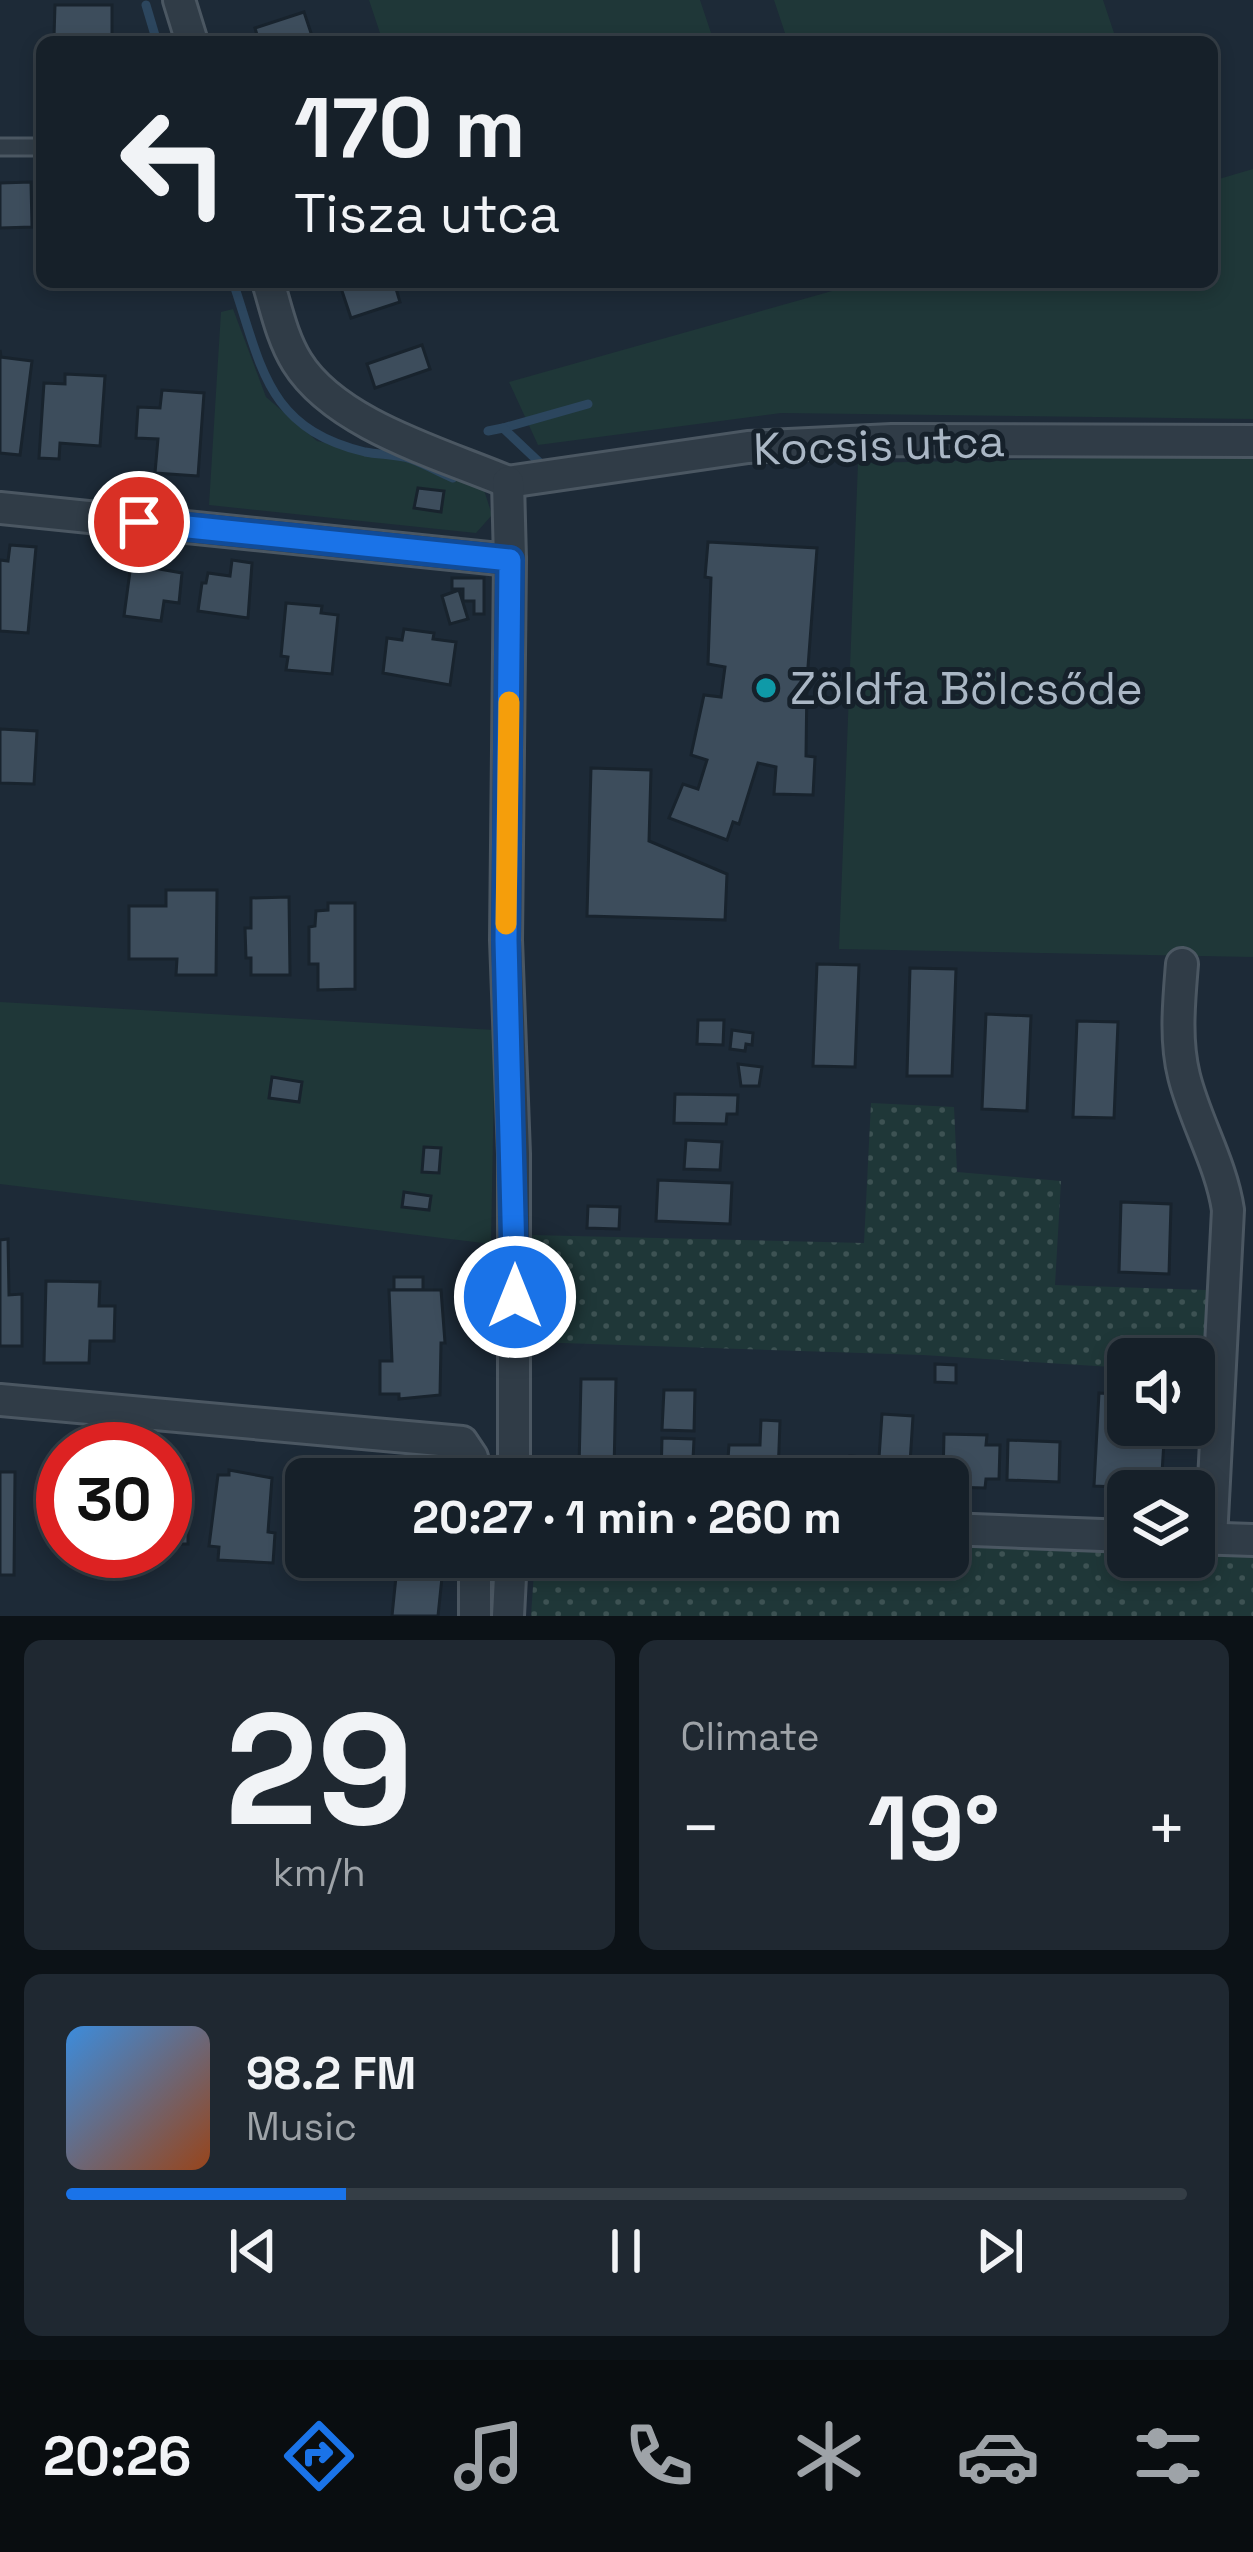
<!DOCTYPE html>
<html lang="en">
<head>
<meta charset="utf-8">
<style>
	:root { --surface:#162029; --page:#1f2831; --text:#f1f3f6; --muted:#9ea3a8; --line:#353e46; --accent:#1a73e8 }
	body { margin:0; font-family:"Space Grotesk",sans-serif; background:var(--page); color:var(--text); height:100vh; display:flex; flex-direction:column; font-size:45px; white-space:nowrap }
	* { box-sizing:border-box; margin:0 }
	p { font-size:39px; color:var(--muted) }
	.icon { flex:none; width:66px; height:66px; fill:none; stroke:currentColor; stroke-width:2; stroke-linecap:round; stroke-linejoin:round }
	.map { position:relative; height:1616px; overflow:hidden }
	.details { display:flex; flex-direction:column; gap:24px; padding:24px; background:#0c1217; flex:1 }
	.details>* { flex:none }
	.guide { position:absolute; left:36px; top:36px; width:1182px; height:252px; border-radius:18px; box-shadow:0 6px 18px #0003,0 0 0 3px var(--line); background:#162029; color:var(--text); overflow:hidden }
	.fabs { position:absolute; left:1107px; top:1338px; display:grid; gap:24px }
	.fabs a { display:grid; place-items:center; width:108px; height:108px; border-radius:18px; background:var(--surface); box-shadow:0 6px 18px #0003,0 0 0 3px var(--line); font-size:60px }
	.speed { position:absolute; left:36px; top:1422px; display:flex; gap:24px; font-size:60px; font-weight:700; text-align:center }
	.speed>* { display:grid; place-content:center; width:156px; height:156px; border-radius:50%; background:var(--surface); box-shadow:0 6px 18px #0003,0 0 0 3px var(--line); line-height:1 }
	.speed .limit { border:18px solid #d22; background:#fff; color:#111 }
	.pin { position:absolute; display:grid; place-items:center; width:102px; height:102px; color:#fff; margin:-51px; border:6px solid #fff; border-radius:50%; box-shadow:0 3px 12px #0007 }
	.me { position:absolute; width:132px; margin:-66px; rotate:0deg; stroke-linejoin:round; filter:drop-shadow(0 0 9px #0008) }
	.turn { display:flex; align-items:center; gap:42px; height:252px; padding:0 60px; font-size:54px }
	.turn .icon { width:156px; height:156px; stroke-width:2.5 }
	.turn b { display:block; font-size:84px; line-height:102px }
	.big { font-size:90px; font-weight:700; line-height:1.1 }
	.details .card { flex:1; display:flex; flex-direction:column; justify-content:center; gap:18px; min-width:0; padding:0 42px; border-radius:18px; background:var(--page) }
	.details .dial { align-items:center; gap:0 }
	.dial b { font-size:156px; line-height:1 }
	.song { display:flex; align-items:center; gap:36px }
	.cover { width:144px; height:144px; border-radius:18px; background:linear-gradient(135deg,hsl(210 70% 55%),hsl(20 70% 35%)) }
	.played { height:12px; border-radius:6px; background:linear-gradient(90deg,var(--accent) 25%,var(--line) 25%) }
	.keys { display:flex; justify-content:space-around; direction:ltr }
	.heat { display:flex; justify-content:space-between; align-items:center; font-size:66px; direction:ltr }
	.details .tiles { flex:1; display:grid; gap:24px; grid-template-columns:1fr 1fr }
	.card:last-child { grid-column:span 2 }
	.trip { position:absolute; left:285px; top:1458px; width:684px; height:120px; border-radius:18px; background:var(--surface); box-shadow:0 6px 18px #0003,0 0 0 3px var(--line); font-weight:700; line-height:120px; text-align:center }
	.tabs { display:flex; height:192px; justify-content:space-around; align-items:center; background:#090d10; color:var(--muted) }
	.tabs .icon { width:84px; height:84px }
	.tabs .on { color:var(--accent) }
	.tabs b { font-size:54px; color:var(--text) }
	.map>svg:first-child { display:block }
	.grass { fill:url(#grass-dots) }
	.green { fill:#1f3738 }
	.lines { fill:none; stroke-linecap:round; stroke-linejoin:round }
	.stream { stroke:#2c465e; stroke-width:9 }
	.building { fill:#3d4d5c; stroke:#18232d; stroke-width:3 }
	.service-casing { stroke:#4b5762; stroke-width:21 }
	.minor-casing { stroke:#4b5762; stroke-width:36 }
	.service { stroke:#303c47; stroke-width:15 }
	.minor { stroke:#303c47; stroke-width:30 }
	.route-casing { stroke:#114b97; stroke-width:30 }
	.route { stroke:#1a73e8; stroke-width:21 }
	.slow { stroke:#f59e0b; stroke-width:21 }
	.culture-dot { fill:#0f9aa8; stroke:#16212b; stroke-width:4.5 }
	.labels { text-anchor:middle; dominant-baseline:central; stroke-width:10; stroke-linejoin:round; paint-order:stroke }
	.street-label { font-size:45px; fill:#aab7c5; stroke:#16212b }
	.poi-label { font-size:45px; fill:#aab7c5; stroke:#16212b; text-anchor:start }
</style>
</head>
<body>
<div class="map">
<svg width="1253" height="1616" viewBox="0 0 1253 1616">
	<defs>
		<pattern id="grass-dots" width="8" height="8" patternUnits="userSpaceOnUse" patternTransform="scale(3)"><rect width="8" height="8" fill="#1f3738"/><path d="M2 2h.1M6 6h.1" fill="none" stroke="#3d5253" stroke-width="1.8" stroke-linecap="round"/></pattern>
	</defs>
	<rect width="100%" height="100%" fill="#1d2a37"/>
	<g class="grass">
		<polygon points="871,1103 954,1107 957,1172 1061,1181 1055,1285 1206,1290 1213,1308 1209,1372 1194,1372 1194,1359 1128,1359 1128,1368 923,1355 533,1342 529,1235 864,1243"/>
		<polygon points="948,1542 1128,1548 1128,1557 1194,1557 1194,1551 1253,1553 1253,1616 531,1616 535,1557 948,1557"/>
	</g>
	<g class="green">
		<polygon points="369,0 700,0 714,42 383,42"/>
		<polygon points="774,0 1103,0 1117,42 788,42"/>
		<polygon points="1253,169 1253,419 781,413 538,445 509,382 864,282 1212,282 1212,181"/>
		<polygon points="233,309 266,397 317,441 410,462 484,490 492,515 476,533 209,505 221,312"/>
		<polygon points="1253,455 1253,957 839,949 858,463"/>
		<polygon points="0,1002 495,1030 491,1244 0,1184"/>
	</g>
	<g class="lines">
		<g class="stream">
			<polyline points="146,5 157,42"/>
			<path d="M233,282C262,367 266,428 365,452C380,455 396,454 411,459C425,464 439,472 453,478L460,468"/>
			<polyline points="503,428 588,404"/>
			<polyline points="488,431 503,428 539,462"/>
		</g>
	</g>
	<g class="building">
		<polygon points="55,5 112,5 112,37 54,37"/>
		<polygon points="304,12 314,42 259,42 255,28"/>
		<polygon points="31,182 32,227 0,228 0,183"/>
		<polygon points="339,282 394,282 400,302 351,318"/>
		<polygon points="422,345 430,369 375,388 367,364"/>
		<polygon points="0,350 1,357 32,361 20,455 0,453"/>
		<polygon points="65,374 105,376 100,446 60,443 59,459 39,458 44,383 65,384"/>
		<polygon points="162,390 204,393 198,476 155,473 158,439 136,438 138,407 160,408"/>
		<polygon points="418,488 444,491 441,512 414,508"/>
		<polygon points="708,542 817,548 807,680 806,756 815,757 813,795 774,794 776,767 758,763 739,824 733,822 727,840 669,818 683,784 698,789 707,760 691,755 704,695 721,697 725,667 708,664 711,578 705,577"/>
		<polygon points="10,545 36,547 28,633 0,631 0,560 8,561"/>
		<polygon points="232,560 252,563 248,618 198,611 202,583 206,583 208,573 230,576"/>
		<polygon points="131,564 182,573 179,603 164,601 161,621 124,616"/>
		<polygon points="452,578 484,578 484,614 474,614 474,601 463,601 463,589 452,589"/>
		<polygon points="459,590 468,619 450,624 442,596"/>
		<polygon points="286,603 322,606 321,613 338,615 332,674 286,670 288,657 281,656"/>
		<polygon points="404,629 434,633 433,639 456,642 450,685 383,673 387,638 402,640"/>
		<polygon points="0,729 37,731 34,784 0,783"/>
		<polygon points="591,768 651,770 649,841 727,874 725,920 587,916"/>
		<polygon points="166,890 217,890 216,975 176,975 177,959 129,959 129,906 166,906"/>
		<polygon points="289,897 290,975 251,975 251,958 246,958 245,928 251,928 251,898"/>
		<polygon points="328,903 355,903 355,989 318,990 318,964 309,964 309,927 315,926 316,911 328,910"/>
		<polygon points="817,964 859,965 855,1067 813,1066"/>
		<polygon points="910,968 956,969 952,1076 907,1076"/>
		<polygon points="986,1014 1031,1016 1027,1111 982,1109"/>
		<polygon points="698,1020 724,1020 723,1045 697,1044"/>
		<polygon points="1077,1021 1118,1022 1114,1118 1073,1117"/>
		<polygon points="732,1030 753,1033 752,1045 746,1044 745,1051 730,1049"/>
		<polygon points="738,1064 762,1067 759,1086 741,1086"/>
		<polygon points="272,1077 302,1082 299,1102 269,1098"/>
		<polygon points="675,1094 738,1095 737,1114 727,1114 726,1124 674,1123"/>
		<polygon points="686,1140 722,1142 720,1170 684,1169"/>
		<polygon points="424,1147 441,1148 439,1173 422,1172"/>
		<polygon points="658,1180 732,1183 730,1224 656,1221"/>
		<polygon points="404,1192 431,1196 429,1210 402,1207"/>
		<polygon points="1121,1202 1171,1204 1169,1274 1119,1272"/>
		<polygon points="588,1206 620,1207 619,1229 587,1228"/>
		<polygon points="8,1239 9,1295 22,1294 22,1346 0,1346 0,1240"/>
		<rect x="394" y="1277" width="29" height="13"/>
		<polygon points="46,1281 100,1282 99,1306 115,1306 114,1341 90,1341 89,1363 44,1363"/>
		<polygon points="389,1290 441,1290 445,1343 441,1343 440,1395 399,1399 399,1394 380,1394 380,1361 392,1361"/>
		<polygon points="935,1364 956,1365 956,1383 935,1382"/>
		<polygon points="581,1379 616,1379 614,1470 579,1469"/>
		<polygon points="664,1390 695,1390 694,1431 662,1430"/>
		<polygon points="1099,1393 1128,1395 1128,1425 1165,1425 1161,1489 1094,1486"/>
		<polygon points="882,1414 913,1416 909,1479 848,1479 850,1456 879,1458"/>
		<polygon points="761,1420 780,1421 778,1475 727,1473 729,1445 760,1445"/>
		<polygon points="944,1434 987,1435 986,1445 1000,1445 999,1479 986,1479 985,1488 948,1487 948,1479 943,1479"/>
		<polygon points="662,1438 694,1439 692,1479 661,1479"/>
		<polygon points="1008,1440 1060,1442 1059,1482 1007,1480"/>
		<rect x="165" y="1464" width="23" height="80"/>
		<polygon points="229,1470 272,1478 268,1532 275,1533 273,1563 218,1560 219,1547 209,1546 218,1475 229,1475"/>
		<polygon points="0,1472 15,1472 14,1575 0,1575"/>
		<polygon points="45,1476 63,1476 63,1540 53,1540 53,1514 45,1514"/>
		<polygon points="318,1557 364,1557 363,1570 317,1566"/>
		<polygon points="398,1557 444,1558 438,1616 392,1616"/>
	</g>
	<g class="lines">
		<g class="service-casing">
			<polyline id="service" points="0,147 42,147"/>
		</g>
		<g class="minor-casing">
			<g id="minor">
				<polyline points="179,0 192,42"/>
				<path d="M268,282C276,308 282,338 297,362C336,425 442,454 508,482"/>
				<polyline points="508,482 748,447 892,440 1253,441"/>
				<polyline points="0,508 510,560 508,482"/>
				<polyline points="510,560 506,940 514,1154 514,1479"/>
				<path d="M1182,964C1179,1001 1175,1040 1184,1076C1195,1121 1221,1163 1228,1210L1211,1539"/>
				<polyline points="0,1400 462,1442 472,1457 476,1479"/>
				<polyline points="948,1529 1128,1536"/>
				<polyline points="1194,1538 1253,1540"/>
				<polyline points="475,1616 475,1557"/>
				<polyline points="508,1616 511,1557"/>
			</g>
		</g>
		<use href="#service" class="service"/>
		<use href="#minor" class="minor"/>
	</g>
	<g class="lines">
		<g class="route-casing">
			<polyline id="route" points="139,522 510,560 506,940 515,1297"/>
		</g>
		<use href="#route" class="route"/>
		<polyline class="slow" points="506,924 509,702"/>
	</g>
	<circle class="culture-dot" cx="766" cy="688" r="12"/>
	<g class="labels">
		<g class="street-label">
			<text transform="translate(879 445) rotate(-2)">Kocsis utca</text>
		</g>
		<g class="poi-label">
			<text x="790" y="688">Zöldfa Bölcsőde</text>
		</g>
	</g>
</svg>
<div class="fabs">
<a><svg class="icon" aria-label="sound" viewBox="0 0 24 24"><path d="M4 9h4l5-4v14l-5-4H4zM17 9q2 3 0 6"/></svg></a>
<a><svg class="icon" aria-label="layers" viewBox="0 0 24 24"><path d="M12 4l9 5-9 5-9-5zM3 14l9 5 9-5"/></svg></a>
</div>
<div class="speed"><div class="limit">30</div></div>
<div class="pin" style="left:139px;top:522px;background:#d93025"><svg class="icon" aria-label="arrive" viewBox="0 0 24 24"><path d="M6 21V4h12l-3 4 3 4H6"/></svg></div>
<svg class="me" style="left:515px;top:1297px" viewBox="-20 -20 40 40"><circle r="17" fill="#1a73e8" stroke="#fff" stroke-width="3"/><path d="M0-11L8 9 0 5-8 9z" fill="#fff"/></svg>
<div class="trip">20:27 · 1 min · 260 m</div>
<div class="guide">
<div class="turn"><svg class="icon" aria-label="left" viewBox="0 0 24 24"><path d="M17 20v-9H6M10 6l-5 5 5 5"/></svg><div><b>170 m</b>Tisza utca</div></div>
</div>
</div>
<section class="details">
<div class="tiles">
<div class="card dial"><b>29</b><p>km/h</p></div>
<div class="card"><p>Climate</p>
<div class="heat"><a>−</a><b class="big">19°</b><a>+</a></div>
</div>
<div class="card">
<div class="song"><i class="cover"></i><div><b>98.2 FM</b><p>Music</p></div></div>
<div class="played"></div>
<div class="keys"><svg class="icon" aria-label="previous" viewBox="0 0 24 24"><path d="M18 5L8 12l10 7zM5 5v14"/></svg><svg class="icon" aria-label="pause" viewBox="0 0 24 24"><path d="M8 5v14M16 5v14"/></svg><svg class="icon" aria-label="next" viewBox="0 0 24 24"><path d="M6 5l10 7-10 7zM19 5v14"/></svg></div>
</div>
</div>
</section>
<nav class="tabs">
<b>20:26</b>
<svg class="icon on" aria-label="directions" viewBox="0 0 24 24"><path d="M12 3l9 9-9 9-9-9zM9 14v-3h6M13 9l2 2-2 2"/></svg>
<svg class="icon" aria-label="music" viewBox="0 0 24 24"><path d="M9 18V5l10-2v13"/><circle cx="6" cy="18" r="3"/><circle cx="16" cy="16" r="3"/></svg>
<svg class="icon" aria-label="phone" viewBox="0 0 24 24"><path d="M5 4h4l2 5-3 2q2 4 5 5l2-3 5 2v4C11 20 4 13 5 4z"/></svg>
<svg class="icon" aria-label="climate" viewBox="0 0 24 24"><path d="M12 3v18M4 7l16 10M4 17L20 7"/></svg>
<svg class="icon" aria-label="car" viewBox="0 0 24 24"><path d="M5 17H2v-5l4-1 3-4h7l3 4 3 1v5h-3M9 17h6M6 11h13"/><circle cx="7" cy="17" r="2"/><circle cx="17" cy="17" r="2"/></svg>
<svg class="icon" aria-label="filters" viewBox="0 0 24 24"><path d="M4 7h16M4 17h16"/><circle cx="9" cy="7" r="2"/><circle cx="15" cy="17" r="2"/></svg>
</nav>
</body>
</html>
